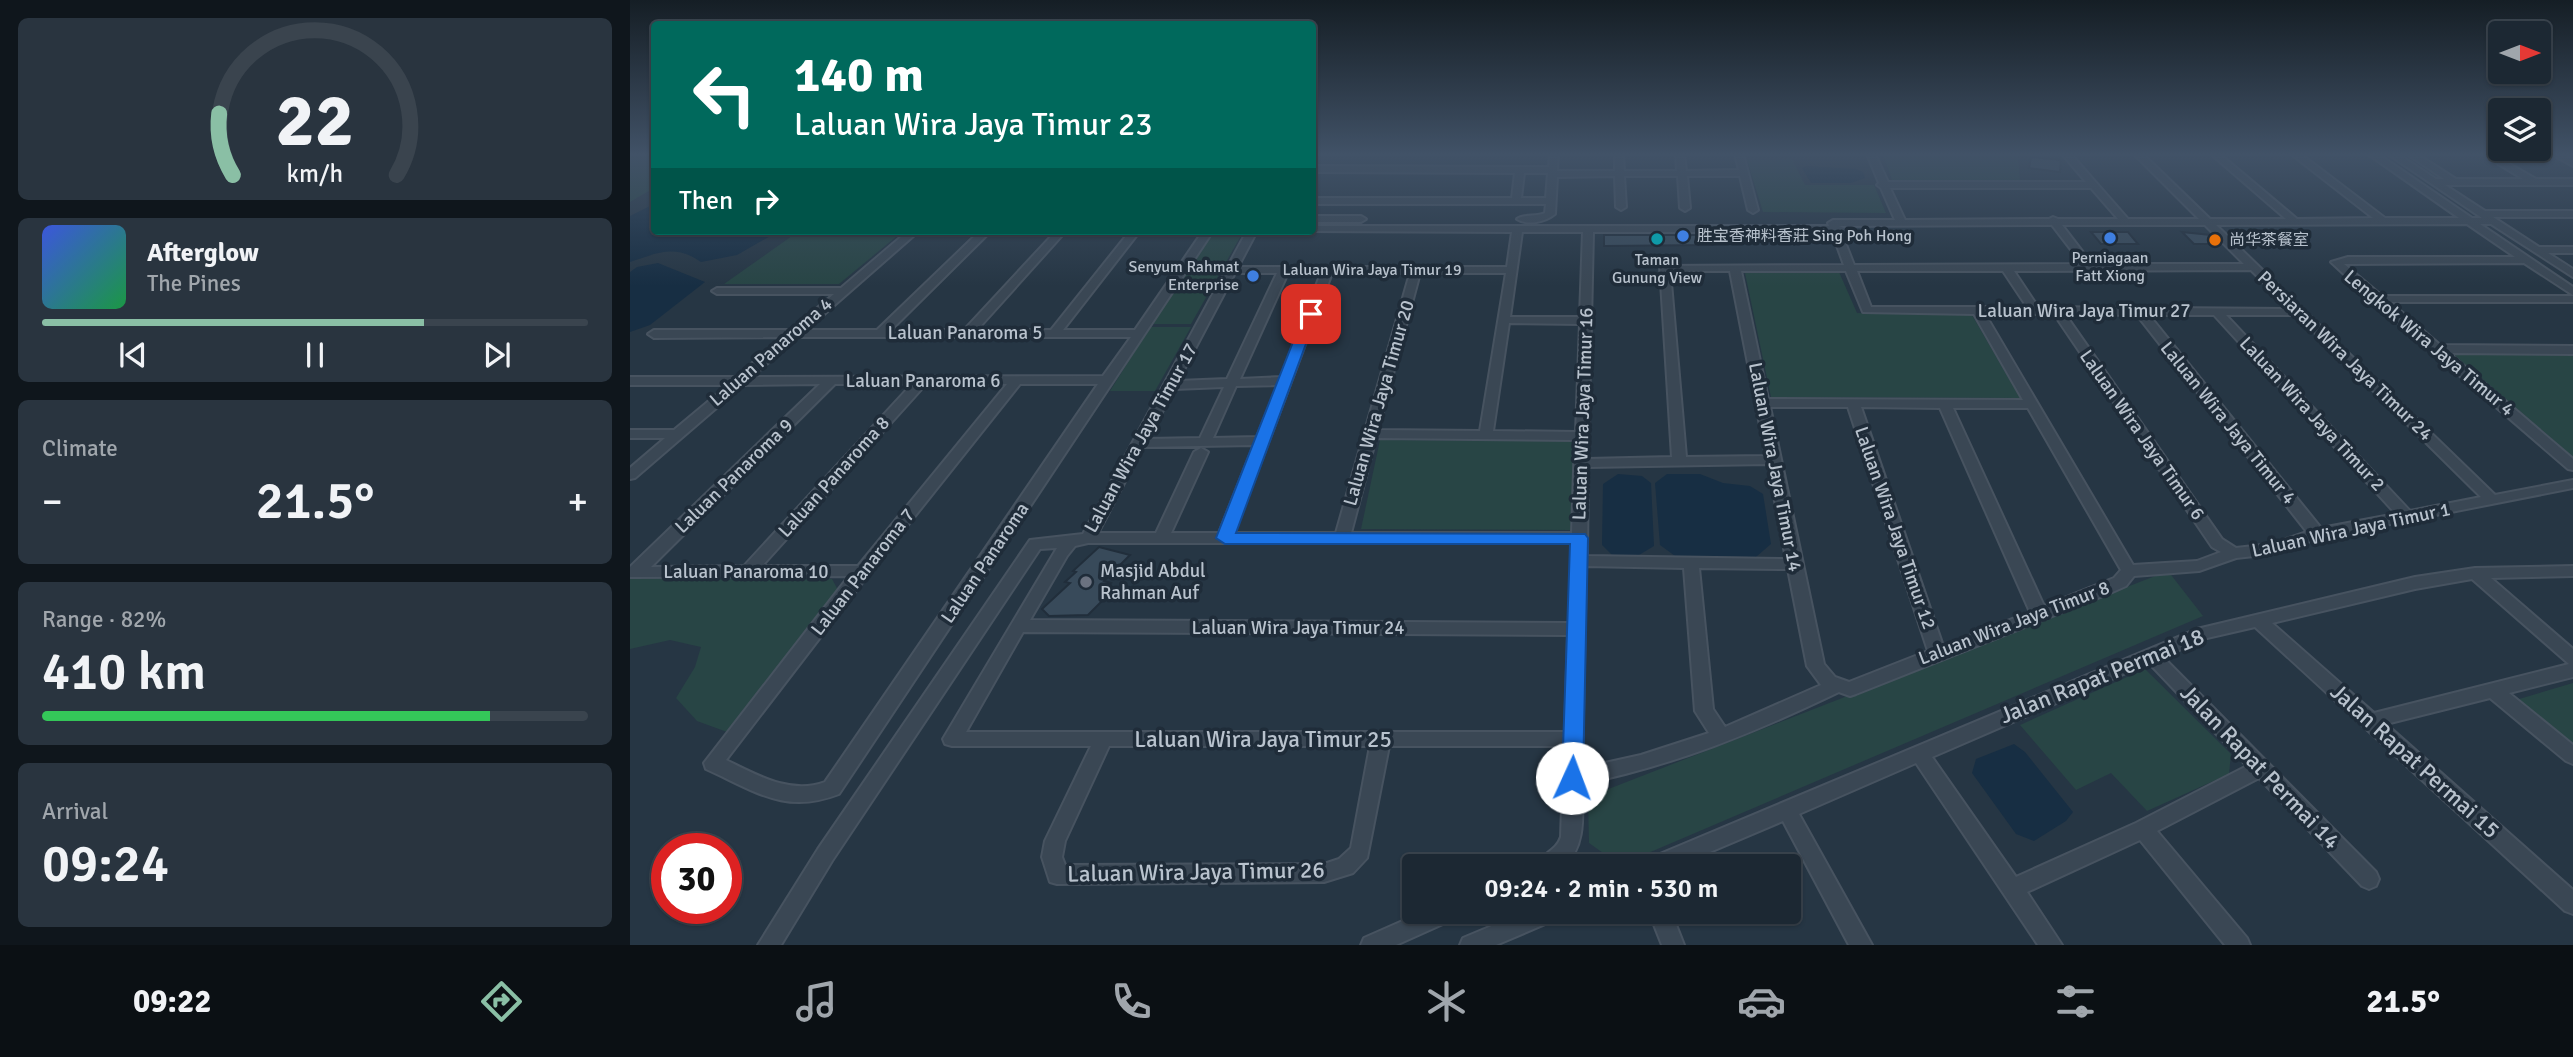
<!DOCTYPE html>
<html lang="en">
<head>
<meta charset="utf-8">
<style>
	:root { --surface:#1c2833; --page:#29343f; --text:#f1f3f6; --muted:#a0a6ac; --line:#3a444e; --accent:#8abfa5 }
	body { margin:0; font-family:Signika,"Noto Sans SC",sans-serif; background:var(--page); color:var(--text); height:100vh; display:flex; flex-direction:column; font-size:26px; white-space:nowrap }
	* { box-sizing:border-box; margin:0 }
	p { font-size:23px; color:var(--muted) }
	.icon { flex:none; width:38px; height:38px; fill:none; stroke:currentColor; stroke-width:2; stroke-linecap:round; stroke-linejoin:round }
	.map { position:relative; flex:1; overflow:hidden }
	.panel { display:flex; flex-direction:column; gap:18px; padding:18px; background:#0f161c; width:630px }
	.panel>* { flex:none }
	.banner { position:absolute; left:21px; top:21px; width:665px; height:214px; border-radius:7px; box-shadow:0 2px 5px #0004,0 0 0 2px var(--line); background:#00695c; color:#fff; overflow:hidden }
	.needle { width:46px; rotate:90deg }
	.fabs { position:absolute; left:1858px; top:21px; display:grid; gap:14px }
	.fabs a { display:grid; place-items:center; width:63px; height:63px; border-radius:7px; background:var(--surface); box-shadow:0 2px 5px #0004,0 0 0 2px var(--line); font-size:35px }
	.speed { position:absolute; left:21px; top:833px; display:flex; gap:14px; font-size:35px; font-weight:700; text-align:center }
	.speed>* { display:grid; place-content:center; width:91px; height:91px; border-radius:50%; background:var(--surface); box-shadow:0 2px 5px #0004,0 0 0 2px var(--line); line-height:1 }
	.speed .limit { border:10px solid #d22; background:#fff; color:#111 }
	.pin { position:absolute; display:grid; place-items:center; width:60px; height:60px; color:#fff; margin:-30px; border-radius:14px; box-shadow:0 4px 10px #0006 }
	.me { position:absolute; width:77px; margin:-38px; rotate:2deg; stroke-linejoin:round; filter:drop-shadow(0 0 5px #0008) }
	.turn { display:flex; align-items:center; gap:24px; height:147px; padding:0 28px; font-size:32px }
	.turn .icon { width:91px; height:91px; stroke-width:2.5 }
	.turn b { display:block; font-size:49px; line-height:60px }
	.then { display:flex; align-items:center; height:66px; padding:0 28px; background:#0003; gap:14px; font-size:26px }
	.big { font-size:52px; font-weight:600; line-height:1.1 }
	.panel .card { flex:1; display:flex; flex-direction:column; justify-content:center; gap:10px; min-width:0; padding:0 24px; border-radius:10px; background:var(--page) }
	.panel .dial { align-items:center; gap:0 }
	.dial svg { height:182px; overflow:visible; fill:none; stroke:var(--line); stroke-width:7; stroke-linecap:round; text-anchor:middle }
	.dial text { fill:var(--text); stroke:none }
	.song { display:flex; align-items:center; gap:21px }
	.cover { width:84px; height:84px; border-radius:10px; background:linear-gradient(135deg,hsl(230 70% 55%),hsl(140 70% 35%)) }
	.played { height:7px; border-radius:4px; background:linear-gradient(90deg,var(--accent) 70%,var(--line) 70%) }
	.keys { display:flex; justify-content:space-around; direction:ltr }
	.heat { display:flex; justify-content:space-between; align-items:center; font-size:38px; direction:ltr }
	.charge { height:10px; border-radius:5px; background:linear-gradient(90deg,#34c759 82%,var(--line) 0) }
	.trip { position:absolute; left:772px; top:854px; width:399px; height:70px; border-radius:7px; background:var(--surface); box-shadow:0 2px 5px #0004,0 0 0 2px var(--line); font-weight:600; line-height:70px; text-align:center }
	.tabs { display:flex; height:112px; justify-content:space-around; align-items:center; background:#0b1014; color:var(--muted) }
	.tabs .icon { width:49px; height:49px }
	.tabs .active { color:var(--accent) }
	.tabs b { font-size:32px; color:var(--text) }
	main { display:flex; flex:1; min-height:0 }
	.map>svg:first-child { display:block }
	.green { fill:#284545 }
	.water { fill:#172e43 }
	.building { fill:#384a5a; stroke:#212e3b; stroke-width:2 }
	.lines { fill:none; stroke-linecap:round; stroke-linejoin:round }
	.minor-casing { stroke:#475360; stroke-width:4 }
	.minor { fill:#3a4754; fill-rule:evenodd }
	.route { fill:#1a73e8; stroke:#114b97; stroke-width:2 }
	.shop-dot { fill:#3f7fe0; stroke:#1f2c39; stroke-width:2.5 }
	.culture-dot { fill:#0f9aa8; stroke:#1f2c39; stroke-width:2.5 }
	.food-dot { fill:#e8710a; stroke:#1f2c39; stroke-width:2.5 }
	.worship-dot { fill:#6b7280; stroke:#1f2c39; stroke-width:2.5 }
	.labels { text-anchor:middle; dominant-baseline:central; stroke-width:7; stroke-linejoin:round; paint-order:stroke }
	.far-poi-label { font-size:16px; fill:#b8c2cd; stroke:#1f2c39; text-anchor:start }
	.far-street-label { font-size:16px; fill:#b8c2cd; stroke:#1f2c39 }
	.street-label { font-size:19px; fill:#b8c2cd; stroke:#1f2c39 }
	.poi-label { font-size:19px; fill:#b8c2cd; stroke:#1f2c39; text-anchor:start }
	.near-street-label { font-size:23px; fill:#b8c2cd; stroke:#1f2c39 }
</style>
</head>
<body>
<main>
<section class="panel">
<div class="card dial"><svg viewBox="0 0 100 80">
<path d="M14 69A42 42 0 1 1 86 69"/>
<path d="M14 69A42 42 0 0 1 8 42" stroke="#8abfa5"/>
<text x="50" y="56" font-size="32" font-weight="700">22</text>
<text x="50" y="72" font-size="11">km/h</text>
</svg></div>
<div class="card">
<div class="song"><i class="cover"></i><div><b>Afterglow</b><p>The Pines</p></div></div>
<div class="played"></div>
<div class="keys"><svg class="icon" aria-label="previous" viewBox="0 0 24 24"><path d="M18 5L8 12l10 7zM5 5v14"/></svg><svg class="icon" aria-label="pause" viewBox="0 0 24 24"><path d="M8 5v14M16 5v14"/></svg><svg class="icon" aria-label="next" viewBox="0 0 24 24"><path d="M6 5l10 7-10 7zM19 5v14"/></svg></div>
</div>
<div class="card"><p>Climate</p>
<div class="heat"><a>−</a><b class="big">21.5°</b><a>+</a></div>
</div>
<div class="card"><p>Range · 82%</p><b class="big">410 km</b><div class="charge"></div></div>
<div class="card"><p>Arrival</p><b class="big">09:24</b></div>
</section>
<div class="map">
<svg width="1943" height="945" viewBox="0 0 1943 945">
	<rect width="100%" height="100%" fill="#263644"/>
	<g class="green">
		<polygon points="0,154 24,154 24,188 0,202"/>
		<polygon points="1253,154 1430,154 1432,157 1388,155 1390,182 1262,180"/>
		<polygon points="1162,159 1175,185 1244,185 1256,213 1133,212 1117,160"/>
		<polygon points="169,231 273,231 209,284 94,284"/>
		<polygon points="613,232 561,324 523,324 582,233"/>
		<polygon points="1209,272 1227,313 1342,315 1390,398 1141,397 1115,273"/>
		<polygon points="520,327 561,327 525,391 480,391"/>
		<polygon points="1822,353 1943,355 1943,457"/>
		<polygon points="750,440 946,441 941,530 731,529"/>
		<polygon points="1538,571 1573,616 990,865 959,843 958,797"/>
		<polygon points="0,578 202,579 208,590 97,732 67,721 46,698 65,667 71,647 40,640 0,649"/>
		<polygon points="1515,669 1601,754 1599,774 1517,811 1481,773 1446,790 1390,725"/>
		<polygon points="1943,683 1943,746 1886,700"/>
	</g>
	<g class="water">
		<polygon points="1177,166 1226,169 1233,172 1235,178 1221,183 1181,183 1172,168"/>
		<path d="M24,204V231H149L107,255L71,262C46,244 27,253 0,262V216Z"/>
		<polygon points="28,263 75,282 20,325 0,332 0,272 7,267"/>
		<polygon points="988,474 1012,476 1021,483 1024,546 1009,555 983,556 972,545 973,484"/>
		<polygon points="1037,474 1070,474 1093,483 1120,486 1133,494 1141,544 1126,557 1045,556 1030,545 1025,483"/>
		<polygon points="1384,744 1395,752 1443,812 1436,821 1404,841 1386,834 1342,773 1346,759"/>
	</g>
	<g class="building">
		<polygon points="1401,157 1431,160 1430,172 1399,168"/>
		<polygon points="1461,232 1498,232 1508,244 1471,244"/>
		<polygon points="1552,232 1581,235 1591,244 1564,244"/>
		<polygon points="974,235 1079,235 1081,245 974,246"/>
		<polygon points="469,547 500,555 474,581 481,583 473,591 480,593 458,615 419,616 412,609 440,583 435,582 446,572 443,571"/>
	</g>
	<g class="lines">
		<g class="minor-casing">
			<g id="minor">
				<path d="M920,154H928L927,171H985V154H993L994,171H1047L1046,154H1054L1056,171L1109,170L1105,154H1113L1128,210L1123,213L1118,210L1110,176H1057L1060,208L1055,211L1050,208L1048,176H994L996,207L991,210L986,207L985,176L927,177L925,214C915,222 898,226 887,219C894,214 906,217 915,213L916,204H682V198H882L885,173L682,172V166L919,167ZM894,173H918L916,198H891Z"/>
				<path d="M1237,154H1245L1258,182H1456L1432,154H1441L1498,219H1569L1504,154H1513L1580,219H1656L1581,154H1590L1667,219L1743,218L1661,154H1671L1755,218H1829L1738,154H1748L1842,218H1852L1758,154H1768L1806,179H1814L1777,154H1787L1826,179H1893L1852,154H1862L1906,179H1943V185H1815L1855,211H1943V217H1863L1909,247H1943V253H1918L1943,269V277L1861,224H1850L1943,287V295L1894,263L1714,264L1752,296H1943V302H1760L1810,345L1943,346V354L1819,353L1943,459V470L1938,469L1743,301L1701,262L1718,257H1885L1837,224L1586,225L1865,495L1943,480V488L1689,538L1642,554L1606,558L1569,571L1504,576L1496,586L1478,594L1226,694L1220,696L1209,692C1126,732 1042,766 952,784C952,812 957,846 934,866H906C911,853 926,852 931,837L934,746H759L737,858L723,873L694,882L427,884L420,882L412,857L415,841L461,746H322L315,744L313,739L427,548L410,549L202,861L151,945H128L188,849L400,540L453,534L617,231H627L608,267H877L882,232L678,231H682V226H1199L1198,223L1203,220H1265L1251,188L1247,185L1249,183ZM1260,188H1461L1488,219H1428L1423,217L1419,219L1275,220ZM1422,225L1452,264L1224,265L1211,232L1216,229L1209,226ZM1432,225H1575L1614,264H1462ZM892,232H953L950,317H880ZM963,232H1202L1214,265L1030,266L1042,457L958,459ZM1621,270L1660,309L1408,307L1384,271ZM1040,271H1100L1136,456L1056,457ZM1111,271H1216L1233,312L1344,314L1393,400L1138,399ZM1227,271H1373L1397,307H1241ZM605,273H647L597,379L548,381ZM658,273H691L651,377L610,379ZM702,273H780L706,533H604ZM790,273H876L850,431L748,430ZM1355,314H1424L1582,547L1591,552L1567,561L1503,565ZM1435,314L1507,315L1677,532L1641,544L1606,548L1592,539ZM1519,315H1584L1766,514L1691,528ZM1596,315H1667L1851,497L1780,511ZM879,323L950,324L946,432L863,431ZM648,385L627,437L583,438L606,386ZM594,387L570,438L518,439L544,389ZM1140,407H1218L1298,651L1219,682L1205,677L1194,664ZM1231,407L1310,408L1400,612L1313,646ZM1323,408H1398L1491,570L1484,578L1414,606ZM746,438L945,440L942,533H721ZM624,445L589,533H541L578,452L571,448L564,452L526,533H468L513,447ZM1138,464L1156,559L957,556L958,467ZM458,543H942L939,623L400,620L437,556L445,546ZM956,566L1054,568L1065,711L1079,733L1011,755L952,768ZM1069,568L1158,569L1177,666L1191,685L1095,727L1083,709ZM393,632L938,635L935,732H336ZM479,746H740L721,848L709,859L694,864L435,865L432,857L435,841Z"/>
				<polygon points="1921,154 1932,154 1943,160 1943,166"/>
				<polygon points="682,216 731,216 736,219 731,222 682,222"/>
				<path d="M278,231H289L176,330H247L350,231H361L261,330H334L426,231H436L347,330H421L500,231H510L433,330H505L573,231H583L209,794C155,815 125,791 76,769L74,763L219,576L2,577H0V567L190,384L113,385L5,478L0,479V468L35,438H0V430H44L98,385H0V377H106L153,337L24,338L18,334L24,330H161L204,294H87L82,291L87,288H211ZM167,337H501L473,376L122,377ZM205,384H282L114,566L21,567ZM296,384H377L228,566H132ZM390,384H468L195,782C160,795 127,775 96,760L238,575Z"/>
				<path d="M1943,566V576L1861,578L1943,649V677L1879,693L1943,745V764L1936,761L1860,698L1756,724L1943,890V914L1935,911L1625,627L1577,638L1533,657L1746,872L1749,879L1746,886L1739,889L1732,886L1629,778L1527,831L1617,938L1620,945H1595L1510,840L1397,892L1432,945H1408L1286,763L1169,814L1242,945H1219L1153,821L1047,866H1015L1018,859L1567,629L1785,577L1845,568ZM1842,579L1939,664L1744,713L1642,623L1785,589ZM1519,663L1617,766L1506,823L1386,877L1302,757Z"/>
				<polygon points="793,912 827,912 824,919 766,945 731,945 734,938"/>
				<polygon points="895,912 930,912 927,919 866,945 830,945 833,938"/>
				<polygon points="1019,912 1041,912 1054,945 1032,945"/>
			</g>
		</g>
		<use href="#minor" class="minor"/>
	</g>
	<linearGradient id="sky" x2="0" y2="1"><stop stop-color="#151e25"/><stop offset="0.54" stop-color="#415267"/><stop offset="1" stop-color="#415267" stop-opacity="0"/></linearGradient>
	<rect width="1943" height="286" fill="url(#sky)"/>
	<polygon class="route" points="681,311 687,314 606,533 955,534 958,538 953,778 950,785 942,788 935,785 932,778 940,544 595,544 586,538 674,314"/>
	<g class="shop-dot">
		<circle cx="1053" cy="236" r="7"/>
		<circle cx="1480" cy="238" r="7"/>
		<circle cx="623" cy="276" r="7"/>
	</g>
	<circle class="culture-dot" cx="1027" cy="239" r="7"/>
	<circle class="food-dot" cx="1585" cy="240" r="7"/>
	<circle class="worship-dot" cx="456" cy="582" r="7"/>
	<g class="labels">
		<g class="far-poi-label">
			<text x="1067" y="236">胜宝香神料香莊 Sing Poh Hong</text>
			<text x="1599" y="240">尚华茶餐室</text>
			<text x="1480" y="258" text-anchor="middle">Perniagaan<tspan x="1480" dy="18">Fatt Xiong</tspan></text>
			<text x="1027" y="260" text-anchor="middle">Taman<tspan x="1027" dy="18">Gunung View</tspan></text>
			<text x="609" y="267" text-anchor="end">Senyum Rahmat<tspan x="609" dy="18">Enterprise</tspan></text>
		</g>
		<g class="far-street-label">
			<text x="742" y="270">Laluan Wira Jaya Timur 19</text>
		</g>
		<g class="street-label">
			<text x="1454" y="311">Laluan Wira Jaya Timur 27</text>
			<text x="335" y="333">Laluan Panaroma 5</text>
			<text transform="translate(1799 343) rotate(40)">Lengkok Wira Jaya Timur 4</text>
			<text transform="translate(141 352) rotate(-41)">Laluan Panaroma 4</text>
			<text transform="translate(1715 356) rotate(44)">Persiaran Wira Jaya Timur 24</text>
			<text x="293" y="381">Laluan Panaroma 6</text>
			<text transform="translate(749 403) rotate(-74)">Laluan Wira Jaya Timur 20</text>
			<text transform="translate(953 414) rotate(-88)">Laluan Wira Jaya Timur 16</text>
			<text transform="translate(1682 414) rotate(47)">Laluan Wira Jaya Timur 2</text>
			<text transform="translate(1598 423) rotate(51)">Laluan Wira Jaya Timur 4</text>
			<text transform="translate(1512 435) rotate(55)">Laluan Wira Jaya Timur 6</text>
			<text transform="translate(511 438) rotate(-61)">Laluan Wira Jaya Timur 17</text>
			<text transform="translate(1145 467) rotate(79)">Laluan Wira Jaya Timur 14</text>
			<text transform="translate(104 476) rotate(-44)">Laluan Panaroma 9</text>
			<text transform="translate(204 477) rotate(-48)">Laluan Panaroma 8</text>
			<text transform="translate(1265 528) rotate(71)">Laluan Wira Jaya Timur 12</text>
			<text transform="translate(1721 530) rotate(-12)">Laluan Wira Jaya Timur 1</text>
			<text transform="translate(355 563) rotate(-56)">Laluan Panaroma</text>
			<text x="116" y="572">Laluan Panaroma 10</text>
			<text transform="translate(233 572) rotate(-52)">Laluan Panaroma 7</text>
			<text transform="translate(1384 623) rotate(-21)">Laluan Wira Jaya Timur 8</text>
			<text x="668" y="628">Laluan Wira Jaya Timur 24</text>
		</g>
		<g class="poi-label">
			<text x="470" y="571">Masjid Abdul<tspan x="470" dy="22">Rahman Auf</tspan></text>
		</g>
		<g class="near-street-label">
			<text transform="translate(1472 676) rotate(-22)">Jalan Rapat Permai 18</text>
			<text x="633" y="739">Laluan Wira Jaya Timur 25</text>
			<text transform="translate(1785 761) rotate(42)">Jalan Rapat Permai 15</text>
			<text transform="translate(1630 767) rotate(46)">Jalan Rapat Permai 14</text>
			<text transform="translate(566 872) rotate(-1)">Laluan Wira Jaya Timur 26</text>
		</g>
	</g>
</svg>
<div class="fabs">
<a><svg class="needle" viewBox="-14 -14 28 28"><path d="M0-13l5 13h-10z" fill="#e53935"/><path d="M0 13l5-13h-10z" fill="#a0a6ac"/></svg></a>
<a><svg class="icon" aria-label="layers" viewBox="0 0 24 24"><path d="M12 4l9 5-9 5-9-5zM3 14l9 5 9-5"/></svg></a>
</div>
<div class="speed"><div class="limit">30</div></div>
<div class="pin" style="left:681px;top:314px;background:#d93025"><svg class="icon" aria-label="arrive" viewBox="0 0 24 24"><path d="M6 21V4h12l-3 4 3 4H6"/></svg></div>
<svg class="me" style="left:942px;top:778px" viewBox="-20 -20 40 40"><circle r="19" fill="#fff"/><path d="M0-13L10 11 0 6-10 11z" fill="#1a73e8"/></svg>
<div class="trip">09:24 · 2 min · 530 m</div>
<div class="banner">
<div class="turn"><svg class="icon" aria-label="left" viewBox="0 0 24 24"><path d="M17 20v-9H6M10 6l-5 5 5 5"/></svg><div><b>140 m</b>Laluan Wira Jaya Timur 23</div></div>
<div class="then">Then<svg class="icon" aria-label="right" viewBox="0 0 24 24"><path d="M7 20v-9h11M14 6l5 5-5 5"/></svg></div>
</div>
</div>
</main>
<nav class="tabs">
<b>09:22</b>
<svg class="icon active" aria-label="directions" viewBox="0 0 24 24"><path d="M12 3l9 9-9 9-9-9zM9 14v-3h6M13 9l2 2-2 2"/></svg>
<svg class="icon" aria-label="music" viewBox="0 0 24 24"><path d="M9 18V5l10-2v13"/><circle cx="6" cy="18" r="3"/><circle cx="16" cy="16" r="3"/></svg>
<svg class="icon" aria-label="phone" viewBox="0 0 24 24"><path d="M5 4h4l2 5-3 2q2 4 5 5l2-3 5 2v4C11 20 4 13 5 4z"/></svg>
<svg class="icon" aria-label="climate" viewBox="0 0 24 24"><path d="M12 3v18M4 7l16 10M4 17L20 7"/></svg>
<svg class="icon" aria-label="car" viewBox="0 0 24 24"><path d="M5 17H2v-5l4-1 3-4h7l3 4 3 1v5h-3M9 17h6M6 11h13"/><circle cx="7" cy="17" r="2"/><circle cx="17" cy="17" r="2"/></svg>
<svg class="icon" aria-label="filters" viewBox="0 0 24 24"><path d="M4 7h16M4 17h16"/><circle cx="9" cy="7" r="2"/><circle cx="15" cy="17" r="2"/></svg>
<b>21.5°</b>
</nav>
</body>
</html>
